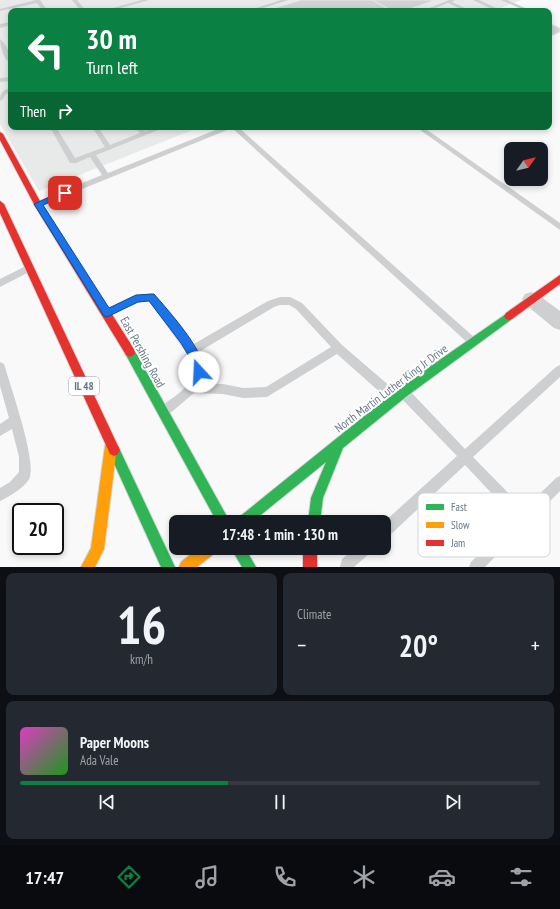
<!DOCTYPE html>
<html lang="en">
<head>
<meta charset="utf-8">
<style>
	:root { --surface:#171b24; --page:#242831; --text:#f1f3f6; --muted:#9ea1a6; --line:#363941; --accent:#0b8043 }
	body { margin:0; font-family:"PT Sans Narrow",sans-serif; background:var(--page); color:var(--text); height:100vh; display:flex; flex-direction:column; font-size:15px; white-space:nowrap }
	* { box-sizing:border-box; margin:0 }
	p { font-size:13px; color:var(--muted) }
	.icon { flex:none; width:22px; height:22px; fill:none; stroke:currentColor; stroke-width:2; stroke-linecap:round; stroke-linejoin:round }
	.map { position:relative; height:567px; overflow:hidden }
	.sheet { display:flex; flex-direction:column; gap:6px; padding:6px; background:#0d0f14; flex:1 }
	.sheet>* { flex:none }
	.banner { position:absolute; left:8px; top:8px; width:544px; height:122px; border-radius:8px; box-shadow:0 2px 6px #0003; background:#0b8043; color:#fff; overflow:hidden }
	.needle { width:26px; rotate:56deg }
	.buttons { position:absolute; left:504px; top:142px; display:grid; gap:8px }
	.buttons a { display:grid; place-items:center; width:44px; height:44px; border-radius:8px; background:var(--surface); box-shadow:0 2px 6px #0003; font-size:20px }
	.speed { position:absolute; left:12px; top:503px; display:flex; gap:8px; font-size:20px; font-weight:700; text-align:center }
	.speed>* { display:grid; place-content:center; width:52px; height:52px; border-radius:50%; background:var(--surface); box-shadow:0 2px 6px #0003; line-height:1 }
	.speed .limit { border:2px solid #111; border-radius:6px; background:#fff; color:#111 }
	.pin { position:absolute; display:grid; place-items:center; width:34px; height:34px; color:#fff; margin:-17px; border-radius:8px; box-shadow:0 2px 6px #0006 }
	.me { position:absolute; width:44px; margin:-22px; rotate:340deg; stroke-linejoin:round; filter:drop-shadow(0 0 3px #0008) }
	.turn { display:flex; align-items:center; gap:14px; height:84px; padding:0 12px; font-size:18px }
	.turn .icon { width:52px; height:52px; stroke-width:2.5 }
	.turn b { display:block; font-size:28px; line-height:34px }
	.then { display:flex; align-items:center; height:38px; padding:0 12px; background:#0003; gap:8px; font-size:15px }
	.big { font-size:30px; font-weight:700; line-height:1.1 }
	.sheet .card { flex:1; display:flex; flex-direction:column; justify-content:center; gap:6px; min-width:0; padding:0 14px; border-radius:8px; background:var(--page) }
	.sheet .dial { align-items:center; gap:0 }
	.dial b { font-size:52px; line-height:1 }
	.song { display:flex; align-items:center; gap:12px }
	.cover { width:48px; height:48px; border-radius:6px; background:linear-gradient(135deg,hsl(310 70% 55%),hsl(120 70% 35%)) }
	.played { height:4px; border-radius:2px; background:linear-gradient(90deg,var(--accent) 40%,var(--line) 40%) }
	.keys { display:flex; justify-content:space-around; direction:ltr }
	.heat { display:flex; justify-content:space-between; align-items:center; font-size:22px; direction:ltr }
	.sheet .tiles { flex:1; display:grid; gap:6px; grid-template-columns:1fr 1fr }
	.card:last-child { grid-column:span 2 }
	.trip { position:absolute; left:169px; top:515px; width:222px; height:40px; border-radius:8px; background:var(--surface); box-shadow:0 2px 6px #0003; font-weight:700; line-height:40px; text-align:center }
	.tabs { display:flex; height:64px; justify-content:space-around; align-items:center; background:#090b0e; color:var(--muted) }
	.tabs .icon { width:28px; height:28px }
	.tabs .on { color:var(--accent) }
	.tabs b { font-size:18px; color:var(--text) }
	.map>svg:first-child { display:block }
	.built { fill:#e8e9e9 }
	.building { fill:#d0d2d3; stroke:#e8e8e8 }
	.lines { fill:none; stroke-linecap:round; stroke-linejoin:round }
	.fast-casing { stroke:#d5d6d7; stroke-width:2 }
	.slow-casing { stroke:#d5d6d7; stroke-width:2 }
	.jam-casing { stroke:#d5d6d7; stroke-width:2 }
	.lane { fill:#cecfd0; fill-rule:evenodd }
	.street { fill:#cecfd0; fill-rule:evenodd }
	.fast { fill:#30b455; fill-rule:evenodd }
	.slow { fill:#ff9f0a; fill-rule:evenodd }
	.jam { fill:#e5322d; fill-rule:evenodd }
	.route { fill:#1a73e8; stroke:#114b97 }
	.labels { text-anchor:middle; dominant-baseline:central; stroke-width:4; stroke-linejoin:round; paint-order:stroke }
	.shield { fill:#fff; stroke:#939fa8; stroke-width:1 }
	.shield-label { font-size:11px; font-weight:bold; fill:#657683 }
	.street-label { font-size:12px; fill:#657683; stroke:#fff }
	.key { fill:#fff; stroke:#d1d6da; stroke-width:1 }
	.key-label { font-size:11px; fill:#657683 }
</style>
</head>
<body>
<div class="map">
<svg width="560" height="567" viewBox="0 0 560 567">
	<rect width="100%" height="100%" fill="#f9f9f9"/>
	<polygon class="built" points="0,0 521,0 493,11 11,11 11,127 200,127 39,191 0,124"/>
	<g class="building">
		<polygon points="301,0 372,0 393,11 264,11"/>
		<polygon points="372,0 430,0 433,1 404,11 393,11"/>
		<polygon points="549,23 560,28 560,32 549,37"/>
	</g>
	<g class="lines">
		<g class="fast-casing">
			<g id="fast">
				<polygon points="509,312 512,313 514,316 512,319 407,396 343,448 323,498 320,522 308,522 311,498 326,462 252,522 236,522 238,518 399,388"/>
				<polygon points="130,347 134,349 230,522 217,522 126,355 125,352 126,349"/>
				<polygon points="114,444 118,446 175,567 161,567 108,450 110,446"/>
				<polygon points="231,548 245,548 256,567 242,567"/>
			</g>
		</g>
		<g class="slow-casing">
			<g id="slow">
				<polygon points="111,440 115,442 117,446 104,549 95,567 81,567 91,548 105,446 107,442"/>
				<polygon points="199,548 217,548 215,553 197,567 179,567 181,562"/>
			</g>
		</g>
		<g class="jam-casing">
			<g id="jam">
				<polygon points="0,132 3,134 41,203 134,349 135,352 134,355 130,357 126,355 35,206 0,140"/>
				<polygon points="0,201 4,204 118,446 120,450 118,454 114,456 110,454 0,213"/>
				<polygon points="560,275 560,284 512,319 509,320 506,319 504,316 506,313"/>
				<rect x="303" y="548" width="14" height="19"/>
			</g>
		</g>
		<g class="lane">
			<polygon points="36,0 40,0 48,11 43,11 37,3 0,11 0,9"/>
			<polygon points="72,0 77,0 86,11 81,11"/>
			<polygon points="142,0 149,0 110,11 102,11"/>
			<polygon points="281,0 288,0 254,11 247,11"/>
			<polygon points="449,0 455,0 452,2 471,11 465,11 448,3 428,11 422,11"/>
			<polygon points="473,0 479,0 502,11 496,11"/>
			<polygon points="501,0 507,0 532,11 526,11"/>
			<polygon points="11,22 11,25 0,28 0,24"/>
			<path d="M0,39C7,44 11,56 11,64C4,60 0,47 0,39Z"/>
			<polygon points="11,77 11,81 0,82 0,78"/>
			<path d="M11,88V92L6,94L2,100L0,101C0,92 3,90 11,88Z"/>
			<polygon points="50,127 56,127 75,158 105,147 92,127 98,127 110,145 140,133 135,127 142,127 145,131 157,127 166,127 96,155 108,173 223,127 238,127 475,338 477,341 475,344 472,346 469,344 232,128 38,207 35,206 34,204 35,202 102,175 90,157 76,163 70,163"/>
			<polygon points="416,127 423,127 560,223 560,230"/>
			<polygon points="30,264 33,266 34,268 33,270 0,287 0,279"/>
			<path d="M151,293L154,294L192,345L268,301L280,297H290L302,303L342,345L399,394L400,398L399,402L395,403L391,402L337,354L267,397L243,398L223,394L194,393L168,415L164,416L160,415L159,411L160,407C180,392 201,383 187,354L149,301L137,303L107,317L104,316L102,313L104,310L133,296ZM280,305H289L296,309L331,347L266,387L243,388L223,384L200,383C205,372 202,363 197,353L274,307Z"/>
			<path d="M0,362L4,364L5,367C11,388 36,459 30,477C27,486 9,497 0,501V488L10,482L19,472V457L12,429L0,436V424L9,418L0,386Z"/>
			<polygon points="560,365 560,377 473,457 524,509 556,478 560,476 560,491 485,567 469,567 471,562 515,518 465,465 389,536 384,537 384,522 457,456 400,397 399,393 400,389 404,388 408,389 465,449 556,367"/>
			<polygon points="355,548 372,548 370,553 354,567 340,567 342,559"/>
		</g>
		<polygon class="street" points="531,292 537,294 560,311 560,330 554,328 525,304 522,299 525,294"/>
		<use href="#fast" class="fast"/>
		<use href="#slow" class="slow"/>
		<use href="#jam" class="jam"/>
	</g>
	<path class="route" d="M65,190L68,191V195L43,205L109,308L136,295L154,294C166,308 211,357 203,375L199,377L195,375L193,363L181,343L149,301L138,302L107,317L104,316L34,204Z"/>
	<g class="labels">
		<rect class="shield" x="69" y="377" width="30" height="18" rx="3"/>
		<g class="shield-label">
			<text x="84" y="386">IL 48</text>
		</g>
		<g class="street-label">
			<text transform="translate(143 352) rotate(61)">East Pershing Road</text>
			<text transform="translate(391 388) rotate(-37)">North Martin Luther King Jr Drive</text>
		</g>
	</g>
	<rect x="418" y="493" width="132" height="64" rx="6" class="key"/>
	<rect x="426" y="504" width="18" height="6" fill="#30b455"/>
	<rect x="426" y="522" width="18" height="6" fill="#ff9f0a"/>
	<rect x="426" y="540" width="18" height="6" fill="#e5322d"/>
	<g class="key-label">
		<text x="451" y="511">Fast</text>
		<text x="451" y="529">Slow</text>
		<text x="451" y="547">Jam</text>
	</g>
</svg>
<div class="buttons">
<a><svg class="needle" viewBox="-14 -14 28 28"><path d="M0-13l5 13h-10z" fill="#e53935"/><path d="M0 13l5-13h-10z" fill="#9ea1a6"/></svg></a>
</div>
<div class="speed"><div class="limit">20</div></div>
<div class="pin" style="left:65px;top:193px;background:#d93025"><svg class="icon" aria-label="arrive" viewBox="0 0 24 24"><path d="M6 21V4h12l-3 4 3 4H6"/></svg></div>
<svg class="me" style="left:199px;top:372px" viewBox="-20 -20 40 40"><circle r="19" fill="#fff"/><path d="M0-13L10 11 0 6-10 11z" fill="#1a73e8"/></svg>
<div class="trip">17:48 · 1 min · 130 m</div>
<div class="banner">
<div class="turn"><svg class="icon" aria-label="left" viewBox="0 0 24 24"><path d="M17 20v-9H6M10 6l-5 5 5 5"/></svg><div><b>30 m</b>Turn left</div></div>
<div class="then">Then<svg class="icon" aria-label="right" viewBox="0 0 24 24"><path d="M7 20v-9h11M14 6l5 5-5 5"/></svg></div>
</div>
</div>
<section class="sheet">
<div class="tiles">
<div class="card dial"><b>16</b><p>km/h</p></div>
<div class="card"><p>Climate</p>
<div class="heat"><a>−</a><b class="big">20°</b><a>+</a></div>
</div>
<div class="card">
<div class="song"><i class="cover"></i><div><b>Paper Moons</b><p>Ada Vale</p></div></div>
<div class="played"></div>
<div class="keys"><svg class="icon" aria-label="previous" viewBox="0 0 24 24"><path d="M18 5L8 12l10 7zM5 5v14"/></svg><svg class="icon" aria-label="pause" viewBox="0 0 24 24"><path d="M8 5v14M16 5v14"/></svg><svg class="icon" aria-label="next" viewBox="0 0 24 24"><path d="M6 5l10 7-10 7zM19 5v14"/></svg></div>
</div>
</div>
</section>
<nav class="tabs">
<b>17:47</b>
<svg class="icon on" aria-label="directions" viewBox="0 0 24 24"><path d="M12 3l9 9-9 9-9-9zM9 14v-3h6M13 9l2 2-2 2"/></svg>
<svg class="icon" aria-label="music" viewBox="0 0 24 24"><path d="M9 18V5l10-2v13"/><circle cx="6" cy="18" r="3"/><circle cx="16" cy="16" r="3"/></svg>
<svg class="icon" aria-label="phone" viewBox="0 0 24 24"><path d="M5 4h4l2 5-3 2q2 4 5 5l2-3 5 2v4C11 20 4 13 5 4z"/></svg>
<svg class="icon" aria-label="climate" viewBox="0 0 24 24"><path d="M12 3v18M4 7l16 10M4 17L20 7"/></svg>
<svg class="icon" aria-label="car" viewBox="0 0 24 24"><path d="M5 17H2v-5l4-1 3-4h7l3 4 3 1v5h-3M9 17h6M6 11h13"/><circle cx="7" cy="17" r="2"/><circle cx="17" cy="17" r="2"/></svg>
<svg class="icon" aria-label="filters" viewBox="0 0 24 24"><path d="M4 7h16M4 17h16"/><circle cx="9" cy="7" r="2"/><circle cx="15" cy="17" r="2"/></svg>
</nav>
</body>
</html>
